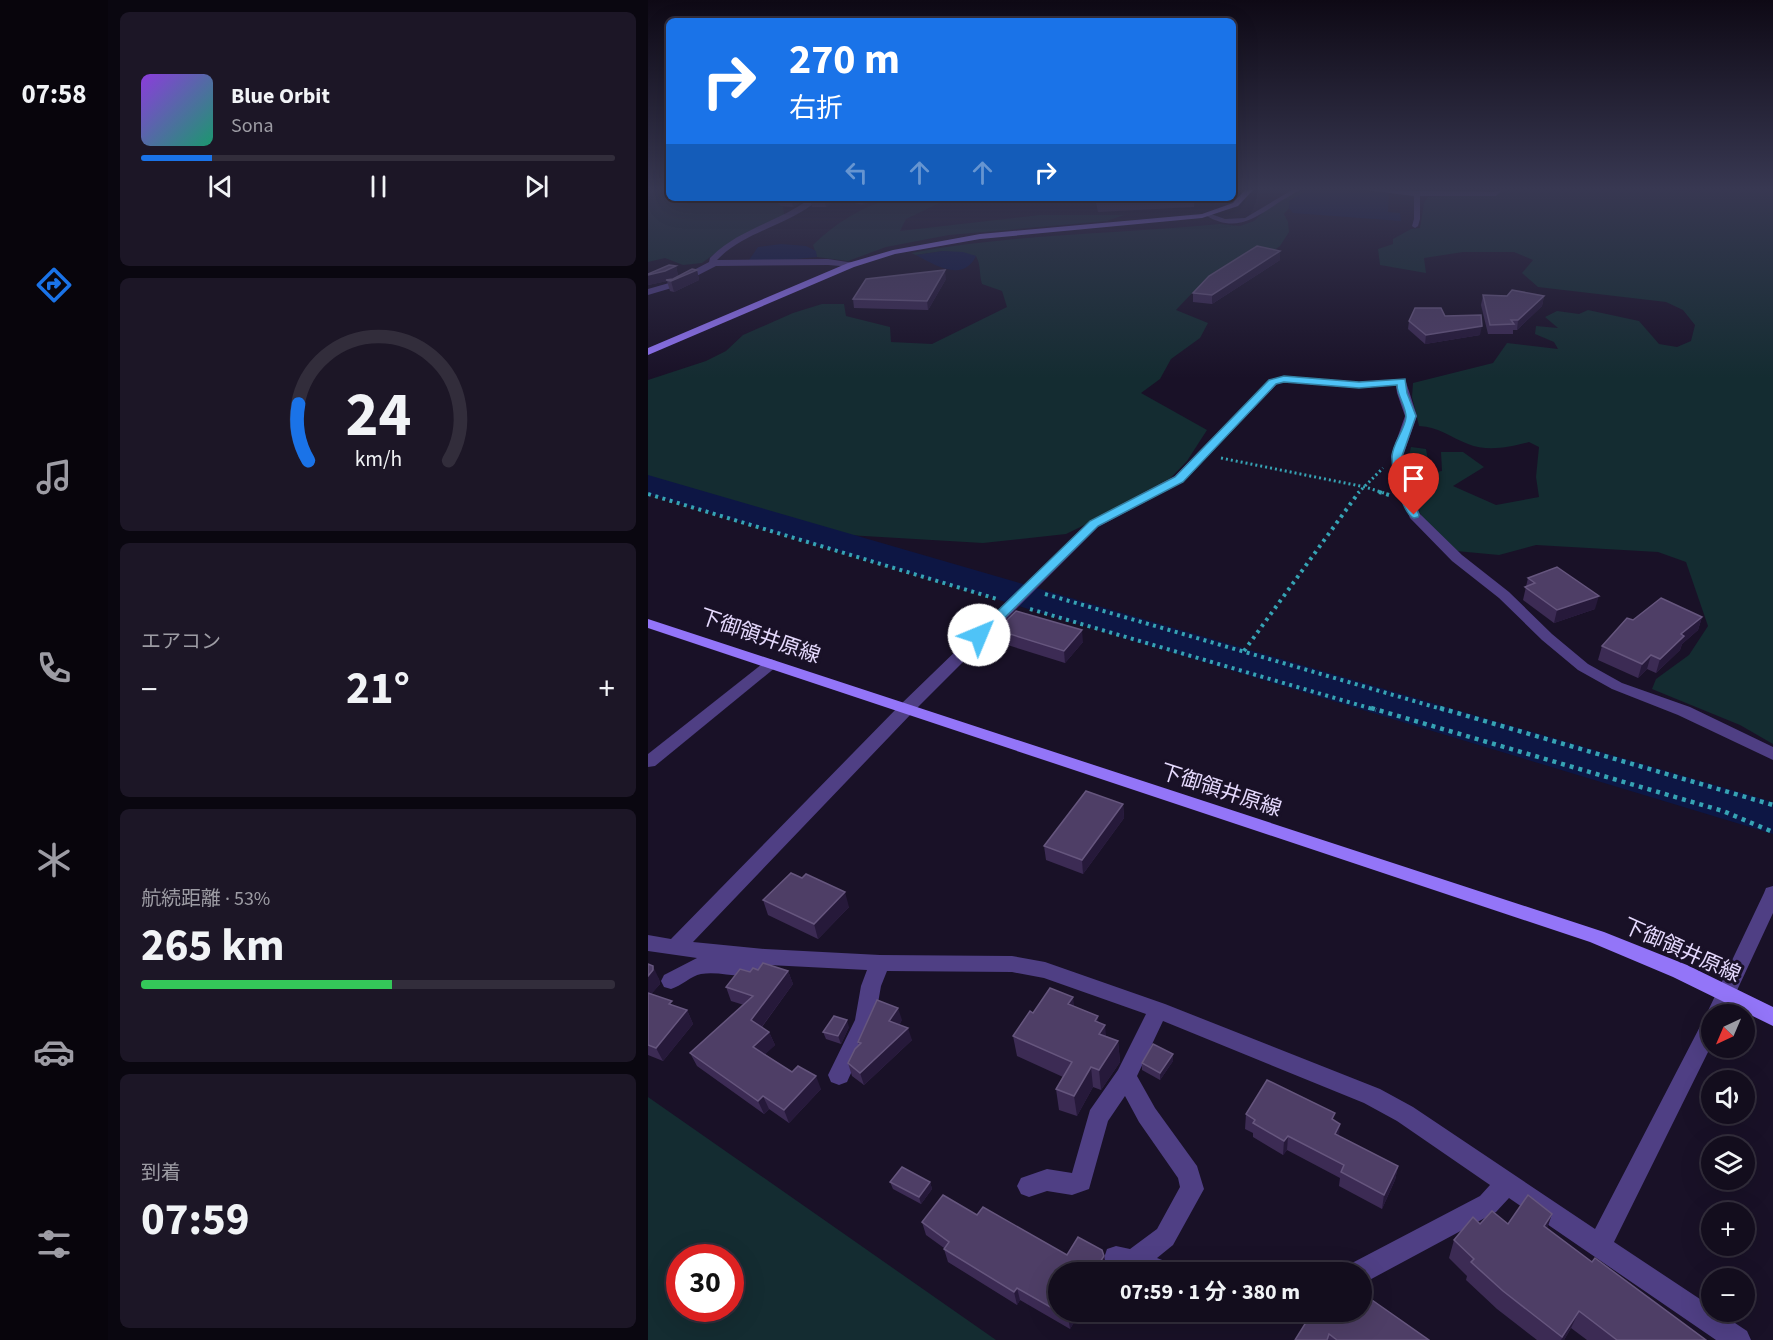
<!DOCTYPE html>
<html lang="ja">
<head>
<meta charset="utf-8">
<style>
	:root { --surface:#130d1d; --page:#1c1626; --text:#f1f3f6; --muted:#9d9ca4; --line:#322d3b; --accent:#1a73e8 }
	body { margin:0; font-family:"Source Sans 3","Noto Sans JP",sans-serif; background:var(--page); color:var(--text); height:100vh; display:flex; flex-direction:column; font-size:22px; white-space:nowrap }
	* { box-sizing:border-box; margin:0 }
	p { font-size:20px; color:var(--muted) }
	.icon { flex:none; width:33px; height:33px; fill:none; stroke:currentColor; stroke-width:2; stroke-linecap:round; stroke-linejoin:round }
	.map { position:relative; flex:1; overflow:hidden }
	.panel { display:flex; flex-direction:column; gap:12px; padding:12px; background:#0a0710; width:540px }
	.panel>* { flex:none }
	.top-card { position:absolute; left:18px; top:18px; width:570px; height:183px; border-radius:9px; box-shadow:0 6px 24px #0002,0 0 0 2px var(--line); background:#1a73e8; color:#fff; overflow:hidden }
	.needle { width:39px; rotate:224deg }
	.buttons { position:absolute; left:1053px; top:1004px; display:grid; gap:12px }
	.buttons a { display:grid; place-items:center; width:54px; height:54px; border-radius:50%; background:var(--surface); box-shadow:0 6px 24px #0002,0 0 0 2px var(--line); font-size:30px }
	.speed { position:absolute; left:18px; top:1244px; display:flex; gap:12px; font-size:30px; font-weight:700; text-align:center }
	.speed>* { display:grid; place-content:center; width:78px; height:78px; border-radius:50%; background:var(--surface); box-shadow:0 6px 24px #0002,0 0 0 2px var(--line); line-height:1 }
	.speed .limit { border:9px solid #d22; background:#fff; color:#111 }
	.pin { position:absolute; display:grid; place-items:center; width:51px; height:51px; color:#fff; margin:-62px -26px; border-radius:50% 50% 50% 0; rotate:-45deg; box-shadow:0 0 6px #0007 }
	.pin .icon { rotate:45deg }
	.me { position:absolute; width:66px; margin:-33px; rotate:45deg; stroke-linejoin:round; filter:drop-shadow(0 0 4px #0008) }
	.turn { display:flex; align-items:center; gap:21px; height:126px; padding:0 24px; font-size:27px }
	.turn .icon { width:78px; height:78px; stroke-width:2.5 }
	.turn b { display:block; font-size:42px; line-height:51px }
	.lanes { display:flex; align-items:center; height:57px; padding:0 24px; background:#0003; justify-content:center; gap:30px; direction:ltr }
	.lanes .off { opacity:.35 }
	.big { font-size:45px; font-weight:700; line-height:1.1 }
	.panel .widget { flex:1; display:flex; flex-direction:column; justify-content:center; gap:9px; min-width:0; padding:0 21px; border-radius:9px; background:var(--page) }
	.panel .dial { align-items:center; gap:0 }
	.dial svg { height:156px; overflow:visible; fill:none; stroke:var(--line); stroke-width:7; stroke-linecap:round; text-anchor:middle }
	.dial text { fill:var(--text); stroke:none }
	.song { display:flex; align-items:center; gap:18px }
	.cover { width:72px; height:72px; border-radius:9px; background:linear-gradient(135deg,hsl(270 70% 55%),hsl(160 70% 35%)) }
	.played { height:6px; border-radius:3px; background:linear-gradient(90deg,var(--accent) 15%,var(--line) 15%) }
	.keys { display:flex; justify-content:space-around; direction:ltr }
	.heat { display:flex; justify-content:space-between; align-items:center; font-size:33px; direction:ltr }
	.charge { height:9px; border-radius:4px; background:linear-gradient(90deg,#34c759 53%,var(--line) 0) }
	.trip { position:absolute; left:400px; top:1262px; width:324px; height:60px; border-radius:30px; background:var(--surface); box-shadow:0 6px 24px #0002,0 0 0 2px var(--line); font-weight:700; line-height:60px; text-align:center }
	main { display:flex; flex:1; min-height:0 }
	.dock { display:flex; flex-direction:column; width:108px; justify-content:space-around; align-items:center; background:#08050c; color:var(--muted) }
	.dock .icon { width:42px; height:42px }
	.dock .on { color:var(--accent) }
	.dock b { font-size:27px; color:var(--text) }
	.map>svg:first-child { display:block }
	.green { fill:#142c31; fill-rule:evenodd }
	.water { fill:#0d1644 }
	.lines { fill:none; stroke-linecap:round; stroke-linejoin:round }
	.river { fill:#0d1644; fill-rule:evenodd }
	.path-far2 { stroke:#36a3b4; stroke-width:3; stroke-dasharray:2 3; stroke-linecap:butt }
	.path-far1 { stroke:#36a3b4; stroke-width:4; stroke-dasharray:3 4.5; stroke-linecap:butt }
	.path { stroke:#36a3b4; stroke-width:4.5; stroke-dasharray:4 5; stroke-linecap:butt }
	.lane { fill:#4f3f84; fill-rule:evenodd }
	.street { fill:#4f3f84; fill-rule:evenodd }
	.secondary { fill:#9375f8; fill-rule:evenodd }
	.wall { fill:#3c2b54 }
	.shaded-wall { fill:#26193a }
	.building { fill:#4e3e66; stroke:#66567e; stroke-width:1.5 }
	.route { fill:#4fc3f7; stroke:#337fa1; stroke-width:1.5 }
	.labels { text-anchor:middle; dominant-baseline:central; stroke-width:6; stroke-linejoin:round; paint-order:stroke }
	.street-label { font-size:21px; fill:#e5d9fd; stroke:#191127 }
</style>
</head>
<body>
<main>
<nav class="dock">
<b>07:58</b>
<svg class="icon on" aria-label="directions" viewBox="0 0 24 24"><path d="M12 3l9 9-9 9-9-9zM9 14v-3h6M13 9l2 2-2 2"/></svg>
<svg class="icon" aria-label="music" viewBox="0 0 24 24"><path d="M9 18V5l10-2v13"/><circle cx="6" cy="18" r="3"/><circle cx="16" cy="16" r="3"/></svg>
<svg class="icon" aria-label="phone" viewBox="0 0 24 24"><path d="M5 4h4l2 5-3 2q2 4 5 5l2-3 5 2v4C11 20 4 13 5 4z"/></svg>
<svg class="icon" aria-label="climate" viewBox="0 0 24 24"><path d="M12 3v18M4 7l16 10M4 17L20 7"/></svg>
<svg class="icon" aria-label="car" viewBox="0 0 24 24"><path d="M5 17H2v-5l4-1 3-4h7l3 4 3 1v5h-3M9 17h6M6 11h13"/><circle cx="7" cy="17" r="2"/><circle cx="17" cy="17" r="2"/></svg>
<svg class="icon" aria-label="filters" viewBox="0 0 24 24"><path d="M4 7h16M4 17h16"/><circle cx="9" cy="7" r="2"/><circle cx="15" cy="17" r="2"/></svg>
</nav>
<section class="panel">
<div class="widget">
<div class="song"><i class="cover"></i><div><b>Blue Orbit</b><p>Sona</p></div></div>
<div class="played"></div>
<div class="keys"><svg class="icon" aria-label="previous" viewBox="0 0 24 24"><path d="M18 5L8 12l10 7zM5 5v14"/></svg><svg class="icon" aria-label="pause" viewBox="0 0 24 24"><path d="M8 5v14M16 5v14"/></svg><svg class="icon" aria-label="next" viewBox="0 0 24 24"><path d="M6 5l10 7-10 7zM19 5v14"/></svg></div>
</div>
<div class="widget dial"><svg viewBox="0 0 100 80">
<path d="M14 69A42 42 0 1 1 86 69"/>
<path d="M14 69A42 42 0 0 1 9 40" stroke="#1a73e8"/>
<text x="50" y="56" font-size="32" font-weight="700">24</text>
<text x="50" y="72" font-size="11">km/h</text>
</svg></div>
<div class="widget"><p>エアコン</p>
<div class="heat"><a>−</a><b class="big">21°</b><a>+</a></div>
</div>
<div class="widget"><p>航続距離 · 53%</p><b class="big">265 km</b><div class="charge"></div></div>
<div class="widget"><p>到着</p><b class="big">07:59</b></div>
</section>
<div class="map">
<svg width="1125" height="1340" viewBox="0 0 1125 1340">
	<rect width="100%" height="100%" fill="#191127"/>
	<g class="green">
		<polygon points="0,190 21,190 21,198 134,198 136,215 80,244 54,263 35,265 17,258 0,262"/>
		<path d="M854,190H1026L1053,193V190H1125V744L1092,725L1004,689L1008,679L1041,655L1060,626L1038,562L1010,552L888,545L851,555L808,551L775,519L761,491L758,468L763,447L778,449L782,473L794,471L793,452H815L836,467L805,486L848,505L891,497L888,477L891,447L881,442C863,447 839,452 820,444C802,437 791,427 771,426L764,397L765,383L845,363L859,343L910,349L906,342L887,334L888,326L910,328L897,317L909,311L931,314L940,310L991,321L1011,344L1029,347L1043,341L1047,325L1035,310L1018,302L890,287L874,273L885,260L866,252H815L776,258L778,273L732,265L730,249L745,244V239L763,229L772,228L776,203L780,197L849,194Z"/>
		<path d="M652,191L656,193L642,200L641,208L636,214L640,222L641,232L632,246L572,288L547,290L528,310L560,323L552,338L523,359L512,379L493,393L559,430L539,461L513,488L418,534L335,543L199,535L0,481V380L58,361L78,351L95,335L145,313L174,304H196L198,316L242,327L243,342L284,344L359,307L354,291L334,284C331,274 333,265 328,256L295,251L268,255L263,253C365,234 468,234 572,224L592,226L606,221L625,203Z"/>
		<path d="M244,198H302L258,219L252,231L392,215H476L459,221L301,235L238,247L200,261L169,257L165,245C187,223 214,207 244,198Z"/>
		<path d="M0,1097L348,1340H0ZM32,1257H82V1308H32Z"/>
	</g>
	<g class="water">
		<polygon points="660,190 741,193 740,212 752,213 753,221 645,213 641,208 642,200"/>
		<polygon points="133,244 158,246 168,251 169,257 129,261 101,260 110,247"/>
		<path d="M295,251L315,252L328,256C315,283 287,265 268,255Z"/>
	</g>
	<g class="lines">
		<polygon class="river" points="0,475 1125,802 1125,834 0,494"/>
		<g class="path-far2">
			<polyline points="573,458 717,487 736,493"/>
			<polyline points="710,493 735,468"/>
		</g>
		<g class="path-far1">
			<polyline points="731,492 741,495"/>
			<polyline points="0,494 349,599"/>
			<polyline points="397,594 797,710"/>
			<polyline points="382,609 728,710"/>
			<polyline points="596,651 711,492"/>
		</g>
		<g class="path">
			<polyline points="723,708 1075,811 1125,832"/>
			<polyline points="792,708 1125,805"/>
		</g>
		<g class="lane">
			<path d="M644,190H652C644,195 635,199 627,205C603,221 585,232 557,215L560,213L577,219L597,218Z"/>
			<polygon points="718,190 846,192 854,190 848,196 772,196 772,219 770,226 767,228 764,226 766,219 766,196"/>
		</g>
		<g class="street">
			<path d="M163,198H172C142,226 98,230 69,260L180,259L206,263V267L180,265L68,266L27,287L0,295V289L21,283L61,262L62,258C90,229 131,222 163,198Z"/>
			<path d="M636,376L711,382L757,379L769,416L755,456L762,490L772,514L814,555L861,592L904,634L940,664L974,683L1042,707L1125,747V760L1030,715L964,689L930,670L894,640L851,598L804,561L762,518L750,490L743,456L757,416L749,393L748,385L711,388L636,382L629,384L535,482L450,527L264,713L45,942L117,949L232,955L364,956L397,962L517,1004L732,1089L765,1107L947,1229L1058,1015L1116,893L1118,888L1125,886V913L1078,1014H1064V1044L966,1242L1064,1307V1311H1069L1099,1331L1103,1340H1068L861,1198L848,1212L714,1284V1272H701L704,1263L832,1196L842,1185L749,1121L716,1103L515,1021L489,1076L507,1108L549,1166L556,1189L525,1245L509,1258L522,1263L525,1272L468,1270L459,1267L456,1258L459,1249L468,1246L482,1249L509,1229L532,1187L530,1178L491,1122L477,1096L460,1121L441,1189L424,1195L399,1191L381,1197L373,1194L369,1186L373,1178L399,1169L424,1173L442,1110L470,1070L498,1014L396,978L364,972L239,971L233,986L227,1020L199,1082L191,1085L183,1082L180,1075L207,1020L213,986L219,970L121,965C100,985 78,970 53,974C43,976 33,986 23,989L16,987L13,981L16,975L49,958L0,951V935L23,939L252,705L442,521L527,476L621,380Z"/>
			<polygon points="123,659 128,661 130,664 128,667 7,766 0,767 0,754 118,661"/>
		</g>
		<g class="secondary">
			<polygon points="597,190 605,190 590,206 554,218 332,239 247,254 206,267 0,355 0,348 200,263 245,250 332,234 554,214 585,203"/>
			<polygon points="0,619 956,932 1039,965 1125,1007 1125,1026 1025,977 942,942 0,628"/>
		</g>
	</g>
	<g class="wall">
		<polygon points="125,198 159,198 145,207 133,206"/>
		<polygon points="163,198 232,198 215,205 188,199 178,207 164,207 162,199"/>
		<polygon points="447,198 571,198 571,199 562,199 562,202 546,203 546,207 450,212"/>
		<polygon points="632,251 632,260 564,304 545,302 545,293"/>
		<polygon points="28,266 30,276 49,270 51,280 26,292 22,291 19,281 0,285 0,274"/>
		<polygon points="298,279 280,310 206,308 205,299"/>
		<polygon points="835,295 896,296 894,306 869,330 865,330 865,334 840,334 833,305"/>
		<polygon points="797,316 832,335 777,344 760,329 761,321"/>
		<polygon points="880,578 947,609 906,623 875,600"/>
		<polygon points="1054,617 1050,630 1034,644 1032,650 1008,673 999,669 990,678 950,660 954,646 985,620"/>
		<polygon points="349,630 435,642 417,663 350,642"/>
		<polygon points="475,804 476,818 435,874 398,860 396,846"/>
		<polygon points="154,878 201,907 170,939 120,915 115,900"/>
		<polygon points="0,964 11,979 12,984 3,994 26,1006 39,1010 45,1024 15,1061 0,1055"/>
		<polygon points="110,970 140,971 145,984 114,1027 121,1032 127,1045 117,1054 144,1072 173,1089 141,1123 121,1109 116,1114 49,1066 42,1053 96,1005 83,1001 78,987 102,972"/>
		<polygon points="426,1007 450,1022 458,1036 470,1041 472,1062 453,1090 445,1087 429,1116 411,1110 408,1089 415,1077 369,1056 365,1036 385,1013"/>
		<polygon points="254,1020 251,1025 264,1040 216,1085 204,1076 200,1063 211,1045 210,1042"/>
		<polygon points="201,1027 193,1044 178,1039 175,1032"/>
		<polygon points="525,1061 512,1080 494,1070 494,1063"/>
		<polygon points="598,1114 686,1120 691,1136 750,1166 747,1180 734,1209 691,1186 692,1178 639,1150 635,1155 605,1137 605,1133 597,1129"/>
		<polygon points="242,1182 282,1182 284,1189 273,1204 245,1189"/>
		<polygon points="904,1214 899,1228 944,1262 1058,1340 939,1340 923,1328 916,1340 889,1340 849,1309 818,1280 819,1276 801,1258 806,1240 832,1224 860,1224"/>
		<polygon points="329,1215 419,1255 456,1256 458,1268 422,1329 372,1300 369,1305 300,1262 296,1249 296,1248 278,1235 274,1222"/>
		<polygon points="701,1317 781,1340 647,1340"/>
	</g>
	<g class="shaded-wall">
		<polygon points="143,198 159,198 145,207"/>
		<polygon points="178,198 188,198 188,199 178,207 176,199"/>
		<polygon points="214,198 232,198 215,205"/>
		<polygon points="632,251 632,260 564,304 564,295"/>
		<polygon points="28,266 30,276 20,281 0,285 0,275"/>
		<polygon points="49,270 51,280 26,292 23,281"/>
		<polygon points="297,270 298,279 280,310 279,301"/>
		<polygon points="896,296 894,306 869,330 870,320"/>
		<polygon points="834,326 832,335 777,344 778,335"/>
		<polygon points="951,596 947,609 906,623 909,610"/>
		<polygon points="1054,617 1050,630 1034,644 1032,650 1008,673 1012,659 1033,634"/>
		<polygon points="434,630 435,642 417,663 416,651"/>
		<polygon points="1003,655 999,669 990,678 994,664"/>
		<polygon points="475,804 476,818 435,874 434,860"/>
		<polygon points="197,892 201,907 170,939 166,924"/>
		<polygon points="5,966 11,979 12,984 0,998 0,976"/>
		<polygon points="140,971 145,984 109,1033 103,1020"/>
		<polygon points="425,997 428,1018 420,1004"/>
		<polygon points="250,1008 254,1020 245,1034 241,1021"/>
		<polygon points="39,1010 45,1024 15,1061 8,1048"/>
		<polygon points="450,1016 451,1033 457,1025 459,1045 453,1054 447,1021"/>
		<polygon points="199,1020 201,1027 193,1044 190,1036"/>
		<polygon points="260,1028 264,1040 216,1085 212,1073"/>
		<polygon points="121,1032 127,1045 111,1060 105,1047"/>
		<polygon points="470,1041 472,1062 453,1090 451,1070"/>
		<polygon points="525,1054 525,1061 512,1080 512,1073"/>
		<polygon points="443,1067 445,1087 429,1116 426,1096"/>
		<polygon points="168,1076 173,1089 141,1123 136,1110"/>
		<polygon points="115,1096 121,1109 116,1114 110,1101"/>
		<polygon points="692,1124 691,1138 687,1134"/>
		<polygon points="640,1136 639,1150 635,1155 636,1141"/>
		<polygon points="750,1166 747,1180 734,1209 736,1195"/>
		<polygon points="282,1182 284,1189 273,1204 271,1197"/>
		<polygon points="904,1214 898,1232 896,1226"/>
		<polygon points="456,1256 458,1268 455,1272 446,1272"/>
		<polygon points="369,1288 372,1300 369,1305 366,1292"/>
		<polygon points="423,1311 433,1311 422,1329 420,1317"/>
		<polygon points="931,1311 923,1328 916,1340 913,1340"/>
	</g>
	<g class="building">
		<polygon points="163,198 178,198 176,199 162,199"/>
		<polygon points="609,246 632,251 564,295 545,293 561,276"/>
		<polygon points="21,265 28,266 17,271 0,275 0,274"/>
		<polygon points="44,269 49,270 23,281 18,280 25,279"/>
		<polygon points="297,270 279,301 205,299 218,279"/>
		<polygon points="864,290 896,296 870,320 863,320 866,324 842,325 835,295 859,296"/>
		<polygon points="767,308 793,308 797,316 833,315 834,326 778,335 761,321"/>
		<polygon points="909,567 951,596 909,610 877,587 887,583 880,578"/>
		<polygon points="1013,598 1054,617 1033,634 1036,636 1012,659 1003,655 994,664 954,646 979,618 985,620"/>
		<polygon points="368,611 434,630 416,651 349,630"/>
		<polygon points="438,791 475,804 434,860 396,846"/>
		<polygon points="143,873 154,878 158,874 197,892 166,924 115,900"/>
		<polygon points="115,963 140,971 103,1020 121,1032 105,1047 144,1072 150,1066 168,1076 136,1110 115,1096 110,1101 42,1053 105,996 78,987 92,969 102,972 105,968 110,970"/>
		<polygon points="0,964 5,966 5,970 0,976"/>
		<polygon points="402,988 425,997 420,1004 450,1016 447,1021 457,1025 451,1034 470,1041 451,1070 443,1067 426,1096 408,1089 424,1062 365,1036 382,1011 385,1013"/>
		<polygon points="0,993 24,1001 21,1004 39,1010 8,1048 0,1045"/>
		<polygon points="229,1000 250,1008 241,1021 260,1028 212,1073 200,1063 207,1049 213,1043 210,1042"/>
		<polygon points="186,1016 199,1020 190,1036 175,1032"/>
		<polygon points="505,1044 525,1054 512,1073 494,1063"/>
		<polygon points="619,1080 687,1113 684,1119 692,1124 687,1134 750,1166 736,1195 693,1172 696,1165 640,1136 636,1141 605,1123 607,1120 598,1114"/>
		<polygon points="254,1167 282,1182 271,1197 242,1182"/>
		<polygon points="295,1195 329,1215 335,1207 419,1255 430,1237 454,1250 456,1256 446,1272 411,1272 411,1311 423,1311 420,1317 369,1288 366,1292 296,1249 301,1242 274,1222"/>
		<polygon points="880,1195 904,1214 896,1226 944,1262 947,1258 1058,1340 969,1340 931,1311 914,1337 855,1291 823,1262 826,1259 806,1240 825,1217 832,1224 844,1211 860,1224"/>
		<polygon points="714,1293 781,1340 689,1340 681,1334 679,1340 647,1340 665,1311 693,1311 701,1317 704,1311 714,1311"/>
	</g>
	<linearGradient id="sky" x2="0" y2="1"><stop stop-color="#0e0915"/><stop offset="0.5" stop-color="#383852"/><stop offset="1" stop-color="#383852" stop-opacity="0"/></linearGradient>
	<rect width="1125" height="378" fill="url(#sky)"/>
	<path class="route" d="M636,376L711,382L757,379L759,393L768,416L754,456L761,490L771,515L770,517L766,518C754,514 744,470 744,457C744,444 757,430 758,417C758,406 749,395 749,385L711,388L636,382L628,384L535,482L450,526L336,638H327L325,635L327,633L442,521L527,477L621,380Z"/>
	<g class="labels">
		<g class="street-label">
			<text transform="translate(112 636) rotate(19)">下御領井原線</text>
			<text transform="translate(573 790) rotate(18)">下御領井原線</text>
			<text transform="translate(1034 950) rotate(24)">下御領井原線</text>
		</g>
	</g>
</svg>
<div class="buttons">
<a><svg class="needle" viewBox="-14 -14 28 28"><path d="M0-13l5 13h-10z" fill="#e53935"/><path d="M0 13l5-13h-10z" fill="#9d9ca4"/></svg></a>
<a><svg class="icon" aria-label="sound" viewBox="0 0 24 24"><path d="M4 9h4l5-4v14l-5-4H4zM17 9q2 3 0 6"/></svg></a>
<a><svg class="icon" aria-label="layers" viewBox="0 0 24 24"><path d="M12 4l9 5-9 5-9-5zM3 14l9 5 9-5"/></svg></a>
<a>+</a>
<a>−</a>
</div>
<div class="speed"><div class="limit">30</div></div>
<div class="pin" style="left:766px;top:515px;background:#d93025"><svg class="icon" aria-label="arrive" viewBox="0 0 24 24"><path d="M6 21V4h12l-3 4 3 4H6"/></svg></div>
<svg class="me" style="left:331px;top:635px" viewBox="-20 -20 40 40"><circle r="19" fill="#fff"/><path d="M0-13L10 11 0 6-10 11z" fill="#4fc3f7"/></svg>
<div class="trip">07:59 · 1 分 · 380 m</div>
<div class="top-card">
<div class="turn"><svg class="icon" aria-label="right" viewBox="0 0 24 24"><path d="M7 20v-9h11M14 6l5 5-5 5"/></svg><div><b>270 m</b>右折</div></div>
<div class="lanes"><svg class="icon off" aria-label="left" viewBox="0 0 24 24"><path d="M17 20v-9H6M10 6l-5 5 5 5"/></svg><svg class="icon off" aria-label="ahead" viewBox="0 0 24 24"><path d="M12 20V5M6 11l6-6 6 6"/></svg><svg class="icon off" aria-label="ahead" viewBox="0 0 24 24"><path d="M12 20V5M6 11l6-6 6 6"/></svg><svg class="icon" aria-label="right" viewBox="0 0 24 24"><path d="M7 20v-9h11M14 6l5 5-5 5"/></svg></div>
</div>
</div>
</main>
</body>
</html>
